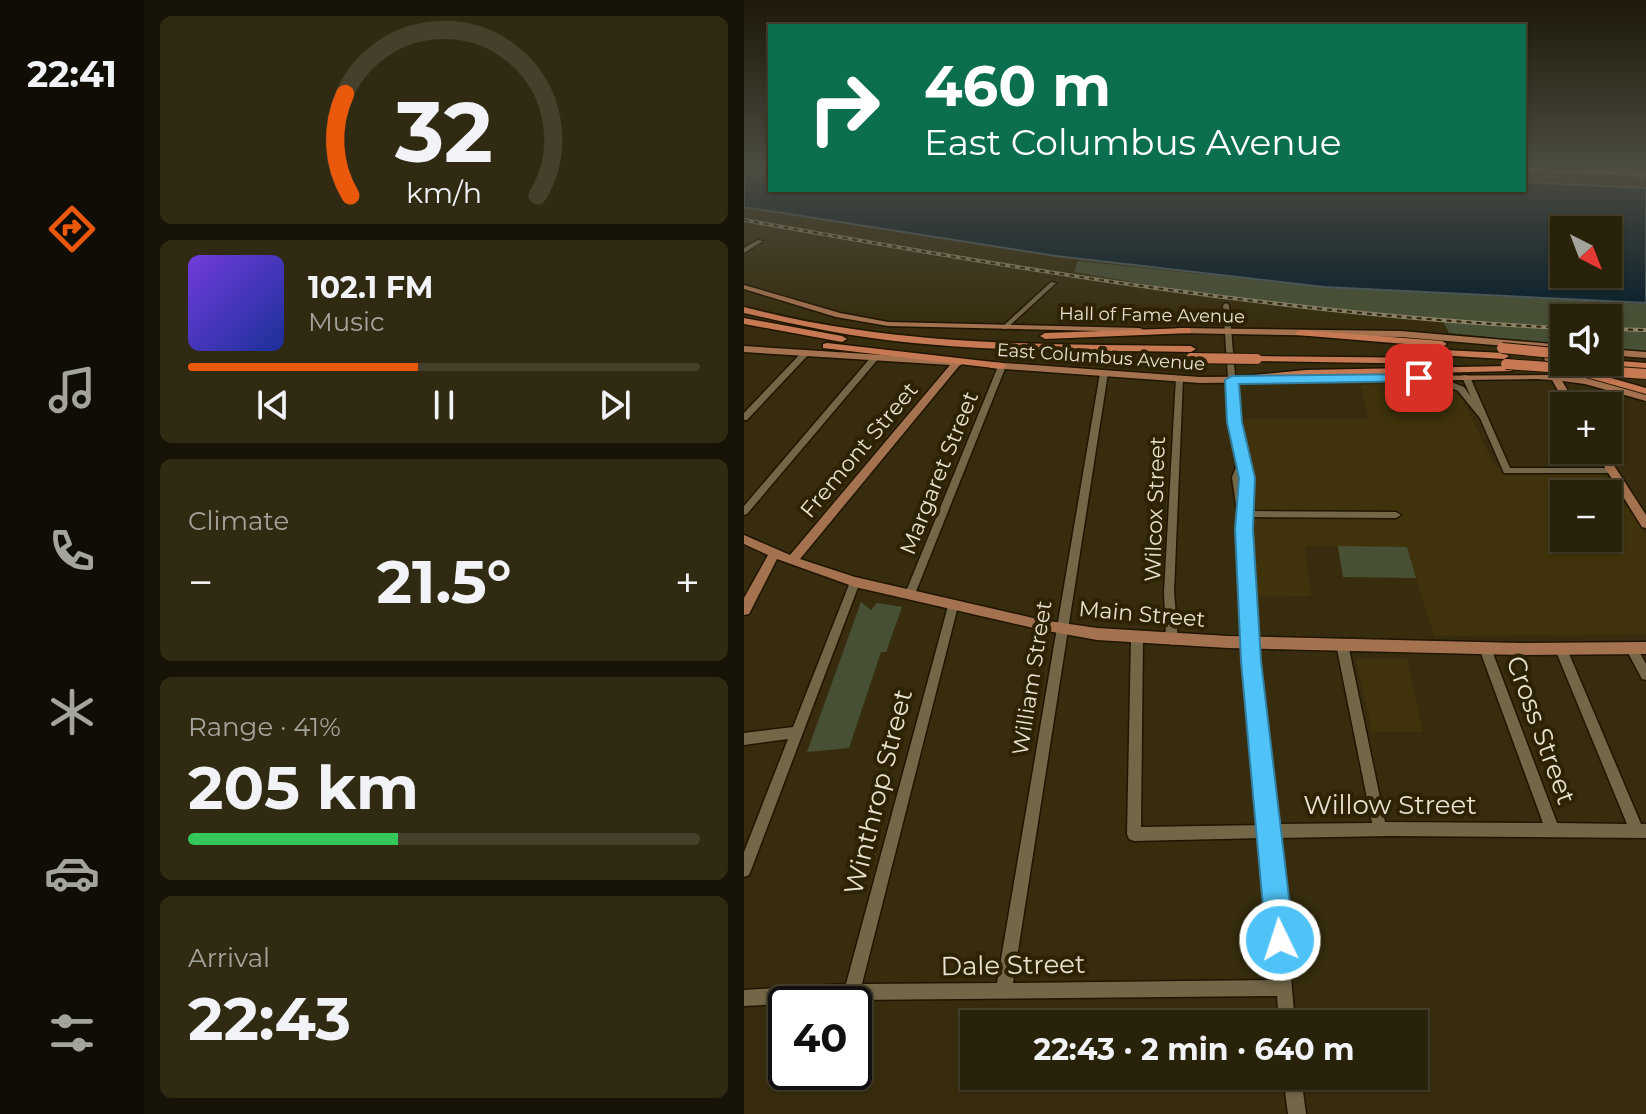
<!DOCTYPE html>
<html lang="en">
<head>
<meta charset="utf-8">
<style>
	:root { --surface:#29220a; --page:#312a13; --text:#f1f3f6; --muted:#a5a49c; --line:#453f2b; --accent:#ea580c }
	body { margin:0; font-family:Montserrat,sans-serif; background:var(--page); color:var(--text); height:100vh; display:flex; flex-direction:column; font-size:30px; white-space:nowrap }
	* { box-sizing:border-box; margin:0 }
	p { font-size:26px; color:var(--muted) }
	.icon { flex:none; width:44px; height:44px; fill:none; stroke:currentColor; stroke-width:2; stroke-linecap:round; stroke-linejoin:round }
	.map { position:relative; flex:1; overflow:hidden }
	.panel { display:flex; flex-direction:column; gap:16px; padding:16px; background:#171306; width:600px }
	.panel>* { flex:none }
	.banner { position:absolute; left:24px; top:24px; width:758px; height:168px; border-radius:0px; box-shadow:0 2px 6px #0004,0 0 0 2px var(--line); background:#0b6e4f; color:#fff; overflow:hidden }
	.needle { width:52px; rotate:138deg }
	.fabs { position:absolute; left:806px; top:216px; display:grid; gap:16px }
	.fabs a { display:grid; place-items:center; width:72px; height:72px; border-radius:0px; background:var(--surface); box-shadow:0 2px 6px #0004,0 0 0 2px var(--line); font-size:40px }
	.speed { position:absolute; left:24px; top:986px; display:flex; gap:16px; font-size:40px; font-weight:700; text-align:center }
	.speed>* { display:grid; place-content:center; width:104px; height:104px; border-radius:50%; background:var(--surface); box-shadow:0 2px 6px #0004,0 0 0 2px var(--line); line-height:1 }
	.speed .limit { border:4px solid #111; border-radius:12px; background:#fff; color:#111 }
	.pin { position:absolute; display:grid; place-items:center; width:68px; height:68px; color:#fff; margin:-34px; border-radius:16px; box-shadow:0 4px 12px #0006 }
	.me { position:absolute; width:88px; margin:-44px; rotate:356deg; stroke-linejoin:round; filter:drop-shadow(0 0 6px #0008) }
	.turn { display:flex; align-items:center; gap:28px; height:168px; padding:0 24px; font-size:36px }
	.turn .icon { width:104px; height:104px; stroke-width:2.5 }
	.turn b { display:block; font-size:56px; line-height:68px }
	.big { font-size:60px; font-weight:700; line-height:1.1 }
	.panel .widget { flex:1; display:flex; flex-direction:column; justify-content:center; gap:12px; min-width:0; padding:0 28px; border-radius:12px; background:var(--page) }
	.panel .dial { align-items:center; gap:0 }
	.dial svg { height:208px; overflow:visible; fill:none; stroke:var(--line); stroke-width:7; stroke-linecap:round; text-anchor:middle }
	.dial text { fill:var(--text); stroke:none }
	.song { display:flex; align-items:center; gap:24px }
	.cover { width:96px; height:96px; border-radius:12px; background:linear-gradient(135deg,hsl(260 70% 55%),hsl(230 70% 35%)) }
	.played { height:8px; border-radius:4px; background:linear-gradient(90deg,var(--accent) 45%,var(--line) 45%) }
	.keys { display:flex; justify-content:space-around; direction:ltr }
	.heat { display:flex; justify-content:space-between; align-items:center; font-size:44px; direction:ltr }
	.charge { height:12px; border-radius:6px; background:linear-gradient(90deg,#34c759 41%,var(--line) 0) }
	.trip { position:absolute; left:216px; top:1010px; width:468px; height:80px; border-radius:0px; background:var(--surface); box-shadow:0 2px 6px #0004,0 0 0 2px var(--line); font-weight:700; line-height:80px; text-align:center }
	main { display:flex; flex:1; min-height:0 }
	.menu { display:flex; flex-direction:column; width:144px; justify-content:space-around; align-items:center; background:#100e04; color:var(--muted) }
	.menu .icon { width:56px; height:56px }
	.menu .active { color:var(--accent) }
	.menu b { font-size:36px; color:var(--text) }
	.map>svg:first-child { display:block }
	.built { fill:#40330b; fill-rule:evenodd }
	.green { fill:#475035 }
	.water { fill:#051d2b; stroke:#49585d; stroke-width:2; fill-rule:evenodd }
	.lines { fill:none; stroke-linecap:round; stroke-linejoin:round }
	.minor-casing { stroke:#1f1500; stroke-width:3 }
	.major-casing { stroke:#1f1500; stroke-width:3 }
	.highway-casing { stroke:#1f1500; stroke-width:3 }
	.minor { fill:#736748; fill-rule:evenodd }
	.major { fill:#a5724f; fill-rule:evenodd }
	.highway { fill:#c77953; fill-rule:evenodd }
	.rail-casing { stroke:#8a8269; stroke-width:4 }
	.rail { stroke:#2d2304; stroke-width:2; stroke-dasharray:5; stroke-linecap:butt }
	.major-bridge-casing { stroke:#1f1500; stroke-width:8; stroke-linecap:butt }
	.highway-bridge-casing { stroke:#1f1500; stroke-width:12; stroke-linecap:butt }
	.major-bridge { stroke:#a5724f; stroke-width:6 }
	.highway-bridge { stroke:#c77953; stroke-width:10 }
	.route { fill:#4fc3f7; stroke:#337fa1; stroke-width:2 }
	.labels { text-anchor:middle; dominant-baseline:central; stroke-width:8; stroke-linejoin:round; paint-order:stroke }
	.far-street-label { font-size:18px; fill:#e8e2d1; stroke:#2d2304 }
	.street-label { font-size:22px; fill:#e8e2d1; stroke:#2d2304 }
	.near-street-label { font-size:26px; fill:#e8e2d1; stroke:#2d2304 }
</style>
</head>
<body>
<main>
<nav class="menu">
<b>22:41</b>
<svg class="icon active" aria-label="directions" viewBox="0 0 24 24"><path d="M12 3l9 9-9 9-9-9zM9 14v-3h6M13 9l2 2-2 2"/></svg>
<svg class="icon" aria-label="music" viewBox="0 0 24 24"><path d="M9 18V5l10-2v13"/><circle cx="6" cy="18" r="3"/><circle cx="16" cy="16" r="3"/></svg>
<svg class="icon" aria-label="phone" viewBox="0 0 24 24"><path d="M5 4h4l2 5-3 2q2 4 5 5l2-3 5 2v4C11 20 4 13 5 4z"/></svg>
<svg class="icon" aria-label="climate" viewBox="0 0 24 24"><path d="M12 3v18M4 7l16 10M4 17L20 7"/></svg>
<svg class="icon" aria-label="car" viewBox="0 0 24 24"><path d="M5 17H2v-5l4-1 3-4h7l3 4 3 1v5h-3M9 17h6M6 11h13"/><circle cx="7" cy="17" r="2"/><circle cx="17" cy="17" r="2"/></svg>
<svg class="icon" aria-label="filters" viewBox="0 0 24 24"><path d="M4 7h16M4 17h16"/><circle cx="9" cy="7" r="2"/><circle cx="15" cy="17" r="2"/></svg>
</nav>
<section class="panel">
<div class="widget dial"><svg viewBox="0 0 100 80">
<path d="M14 69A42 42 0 1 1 86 69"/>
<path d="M14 69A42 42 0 0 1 12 30" stroke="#ea580c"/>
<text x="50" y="56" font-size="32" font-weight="700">32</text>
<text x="50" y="72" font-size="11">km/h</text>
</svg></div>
<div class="widget">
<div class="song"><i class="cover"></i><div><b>102.1 FM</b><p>Music</p></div></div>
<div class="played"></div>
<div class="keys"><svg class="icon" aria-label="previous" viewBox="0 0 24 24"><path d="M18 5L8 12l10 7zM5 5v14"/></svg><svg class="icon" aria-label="pause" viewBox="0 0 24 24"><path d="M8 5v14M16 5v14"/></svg><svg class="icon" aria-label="next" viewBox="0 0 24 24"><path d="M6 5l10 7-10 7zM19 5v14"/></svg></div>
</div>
<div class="widget"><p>Climate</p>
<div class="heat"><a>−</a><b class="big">21.5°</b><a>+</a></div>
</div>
<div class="widget"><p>Range · 41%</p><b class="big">205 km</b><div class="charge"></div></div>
<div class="widget"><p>Arrival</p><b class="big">22:43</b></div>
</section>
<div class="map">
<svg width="902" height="1114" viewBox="0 0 902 1114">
	<rect width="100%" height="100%" fill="#372d0e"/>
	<g class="built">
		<path d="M697,383L715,392L751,467H816L810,454L849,455L902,535V634L690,636L672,578L599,577L593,546H561L567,596L513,597L500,419H625L616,385ZM820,494H864V538H820Z"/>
		<polygon points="612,659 663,659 679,732 628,732"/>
	</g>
	<g class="green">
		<polygon points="334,261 580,287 902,304 902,352 864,349 864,318 820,318 820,345 705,333 698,319 476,297 330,272"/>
		<polygon points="594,546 663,547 672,578 599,577"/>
		<polygon points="117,602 127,610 133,603 158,607 142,652 137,652 105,748 63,752"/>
	</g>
	<path class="water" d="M0,168H26V190H780V182L902,188V303L580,287L312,256L0,207ZM820,230H864V274H820Z"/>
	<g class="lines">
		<g class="minor-casing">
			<g id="minor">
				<polygon points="14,240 19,241 0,253 0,248"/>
				<polygon points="307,282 312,283 262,329 258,329 258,327"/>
				<polygon points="482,303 485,305 495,422 507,478 506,511 652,512 657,515 652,518 505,517 513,661 532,824 628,823 592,644 594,641 598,639 602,641 604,644 641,822 799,823 735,648 737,645 741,643 745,645 747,648 813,823 883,824 811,649 813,646 817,644 821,646 823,649 897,824 902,824 902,838 646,836 534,838 540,892 551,1024 535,1024 533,996 108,1000 0,1006 0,990 102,984 204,606 205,603 209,602 213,603 214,606 118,984 253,983 356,373 360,371 364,373 269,983 532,980 520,838 390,841 385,839 383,834 387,638 389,635 393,633 397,635 399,638 397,827 519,825 501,661 495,527 488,477 495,460 487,422 479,305"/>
				<polygon points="59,351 66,353 3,420 0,420 0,413"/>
				<polygon points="128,356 135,358 3,514 0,515 0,506"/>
				<polygon points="255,364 261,364 262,366 171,594 170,597 162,597 161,594"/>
				<polygon points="719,375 722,375 726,377 766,468 867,468 871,471 870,473 760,473 736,418 714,391 685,378 689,376 692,376 720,387 727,397 718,377"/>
				<polygon points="432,377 435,377 439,379 430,592 434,640 432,643 428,645 424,643 422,640 420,592"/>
				<polygon points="111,578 115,579 116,582 7,870 5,875 0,877 0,852 44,739 0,745 0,733 49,727 106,582 107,579"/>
				<polygon points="888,644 892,646 902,664 902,680 898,679 882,649 884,646"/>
				<polygon points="539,1076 557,1076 562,1114 544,1114"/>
			</g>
		</g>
		<g class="major-casing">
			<g id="major">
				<polygon points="0,285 96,313 144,322 396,328 400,330 396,332 144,326 92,317 0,289"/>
				<polygon points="434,328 657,331 820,345 820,351 806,349 815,376 842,378 902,395 902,401 841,384 818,381 833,406 823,406 808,380 793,379 456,383 247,368 243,365 247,362 456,377 806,375 797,349 657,337 431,333 431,329"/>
				<polygon points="0,346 216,360 220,363 215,366 56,559 111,577 298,620 353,628 484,636 776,643 902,642 902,654 776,655 484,648 353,640 298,630 111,587 33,559 5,614 0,615 0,598 24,555 0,544 0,535 46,555 206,365 0,352"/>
				<polygon points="864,349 902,352 902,358 864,355"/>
				<polygon points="850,450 860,450 902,515 902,528 898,527"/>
			</g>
		</g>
		<g class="highway-casing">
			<g id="highway">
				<polygon points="780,168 902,172 902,176 780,172"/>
				<path d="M0,307C36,316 72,324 109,329C220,346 334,344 447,346L452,349L447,352C334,350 219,353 107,335C71,329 36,321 0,313Z"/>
				<polygon points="0,318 98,336 103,339 98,342 0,324"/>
				<polygon points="444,328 447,329 447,333 301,339 296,336 301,333"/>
				<polygon points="556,330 698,341 703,344 698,347 553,335 551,333"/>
				<polygon points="83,343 258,363 263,366 258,369 79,348 79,344"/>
				<polygon points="680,349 760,353 765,356 760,359 676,354 676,350"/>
				<polygon points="513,356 693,358 698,361 693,364 509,361 509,357"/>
				<polygon points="864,360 902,363 902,369 848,365 843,362 864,362"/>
				<polygon points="822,362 833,362 846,372 902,388 902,394 838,376"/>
				<polygon points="764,366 769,369 768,371 562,376 488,383 483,380 488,377 562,370"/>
			</g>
		</g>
		<use href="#minor" class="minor"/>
		<use href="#major" class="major"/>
		<use href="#highway" class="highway"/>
		<g class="rail-casing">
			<g id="rail">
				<path d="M0,220C272,269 543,315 820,328"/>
				<polyline points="864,329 902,330"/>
			</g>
		</g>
		<use href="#rail" class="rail"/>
		<g class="major-bridge-casing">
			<polyline id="major-bridge" points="880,168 898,176"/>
		</g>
		<g class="highway-bridge-casing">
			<g id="highway-bridge">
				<polyline points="758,348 820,354"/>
				<polyline points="447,358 513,359"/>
				<polyline points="762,364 902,374"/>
			</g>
		</g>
		<use href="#major-bridge" class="major-bridge"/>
		<use href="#highway-bridge" class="highway-bridge"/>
	</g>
	<linearGradient id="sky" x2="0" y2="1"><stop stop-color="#1e1908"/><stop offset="0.52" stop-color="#4d4c41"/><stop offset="1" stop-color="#4d4c41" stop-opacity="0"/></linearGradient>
	<rect width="902" height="324" fill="url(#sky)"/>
	<polygon class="route" points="675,374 682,378 680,381 495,384 498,422 511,478 509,529 517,661 550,940 546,949 536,953 526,949 522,940 497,661 491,529 495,478 483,422 481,380 488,376"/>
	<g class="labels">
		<g class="far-street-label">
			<text transform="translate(408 315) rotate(1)">Hall of Fame Avenue</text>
			<text transform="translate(357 357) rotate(4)">East Columbus Avenue</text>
		</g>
		<g class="street-label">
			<text transform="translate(115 450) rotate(-50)">Fremont Street</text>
			<text transform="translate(195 473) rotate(-68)">Margaret Street</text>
			<text transform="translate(411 509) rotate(-88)">Wilcox Street</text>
			<text transform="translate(398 614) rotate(5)">Main Street</text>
			<text transform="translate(288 678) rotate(-81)">William Street</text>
		</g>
		<g class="near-street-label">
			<text transform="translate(797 730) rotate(70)">Cross Street</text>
			<text transform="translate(134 792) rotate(-76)">Winthrop Street</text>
			<text x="646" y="805">Willow Street</text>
			<text transform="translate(269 965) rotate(-1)">Dale Street</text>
		</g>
	</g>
</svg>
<div class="fabs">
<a><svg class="needle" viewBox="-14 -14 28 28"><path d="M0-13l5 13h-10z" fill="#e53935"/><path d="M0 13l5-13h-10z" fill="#a5a49c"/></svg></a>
<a><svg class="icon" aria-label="sound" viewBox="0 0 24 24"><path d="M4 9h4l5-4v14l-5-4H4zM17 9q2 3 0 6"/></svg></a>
<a>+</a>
<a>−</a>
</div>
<div class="speed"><div class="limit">40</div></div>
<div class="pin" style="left:675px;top:378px;background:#d93025"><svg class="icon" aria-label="arrive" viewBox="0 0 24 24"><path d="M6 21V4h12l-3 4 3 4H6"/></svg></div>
<svg class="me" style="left:536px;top:940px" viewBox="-20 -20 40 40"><circle r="17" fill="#4fc3f7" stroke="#fff" stroke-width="3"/><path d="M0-11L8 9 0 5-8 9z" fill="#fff"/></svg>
<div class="trip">22:43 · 2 min · 640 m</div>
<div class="banner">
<div class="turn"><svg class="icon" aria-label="right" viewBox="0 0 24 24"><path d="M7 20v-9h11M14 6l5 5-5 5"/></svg><div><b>460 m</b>East Columbus Avenue</div></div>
</div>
</div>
</main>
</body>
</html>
